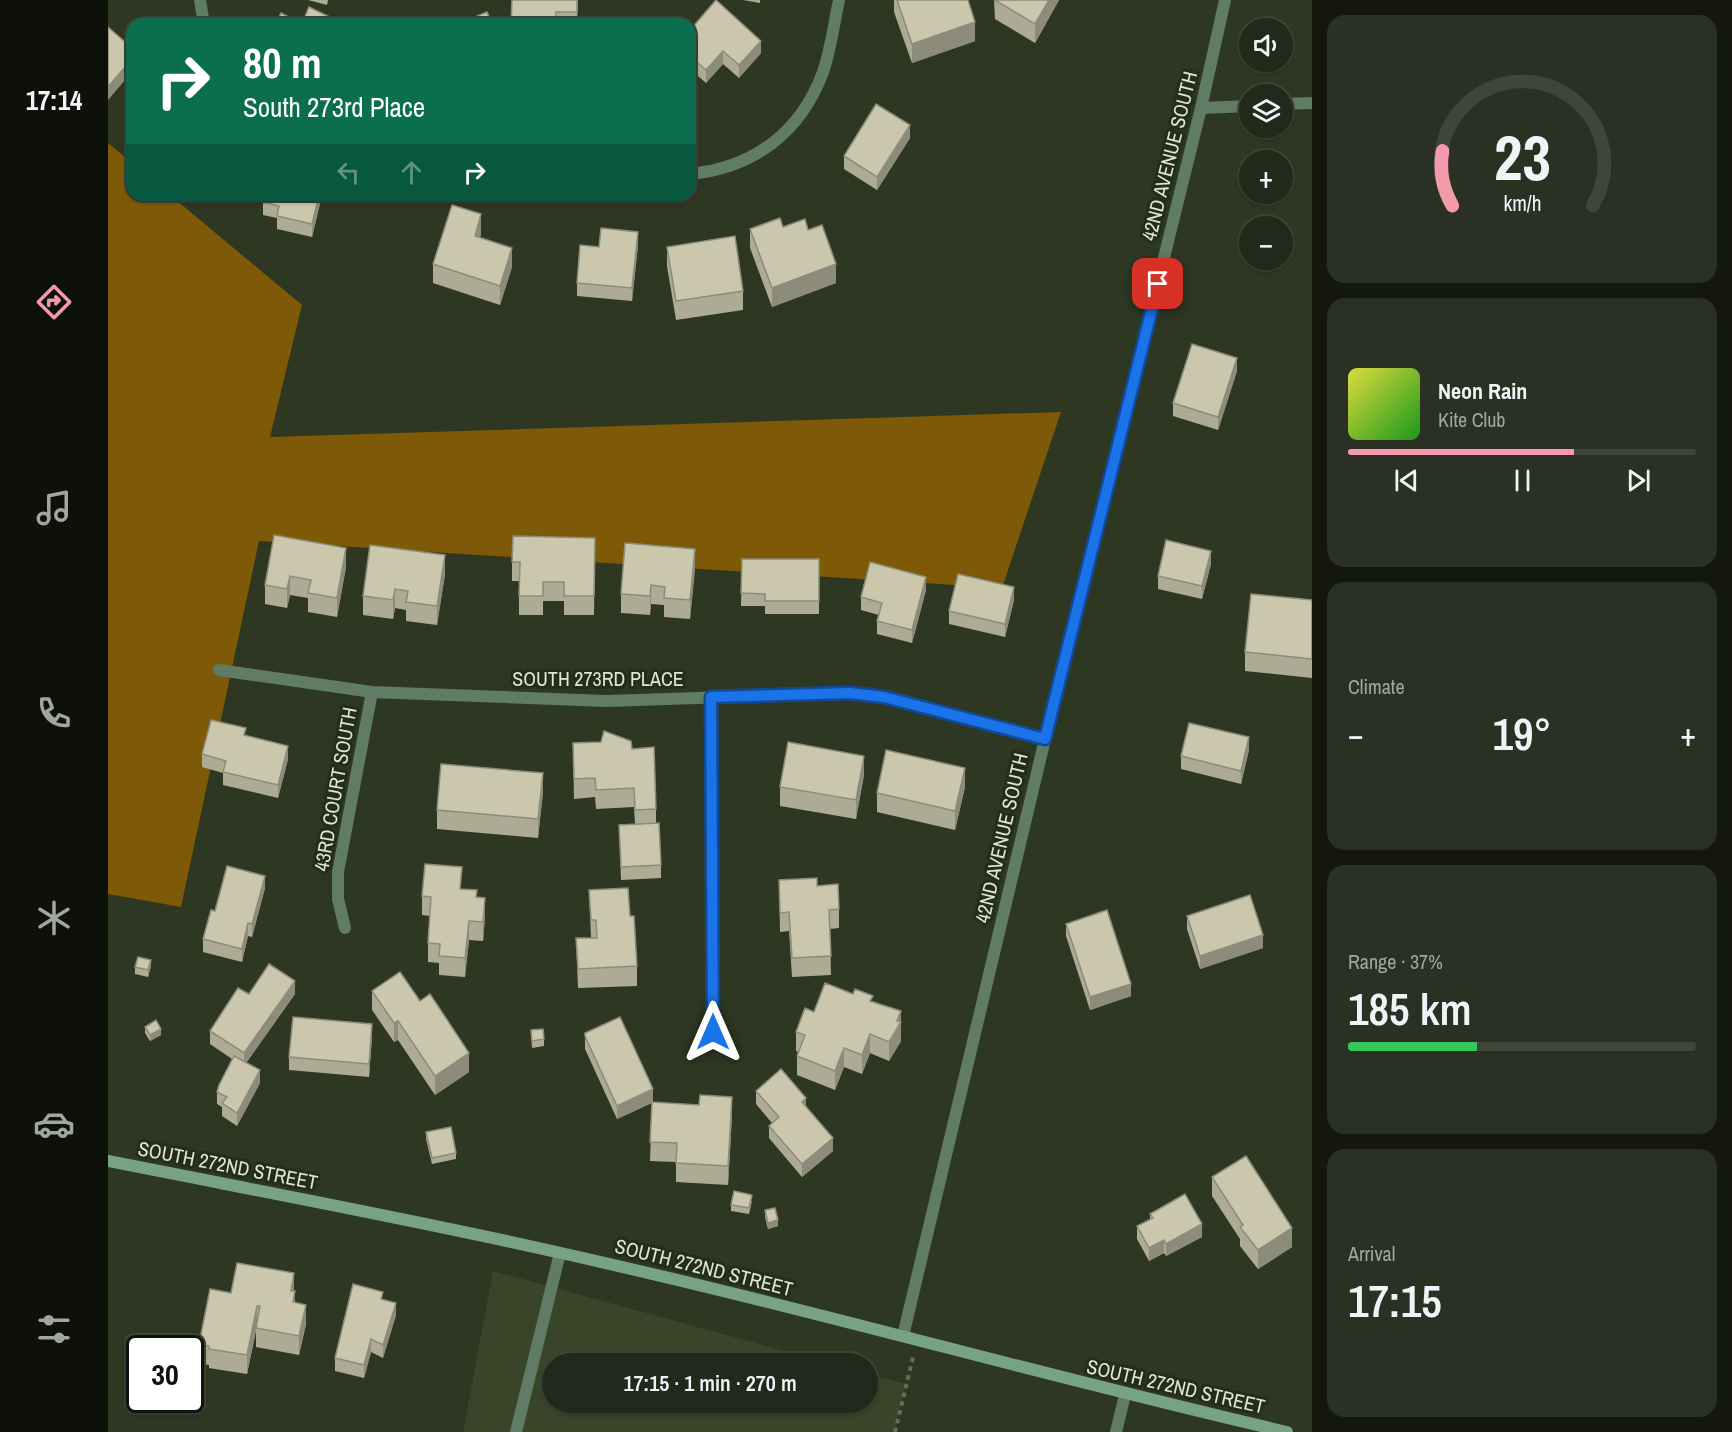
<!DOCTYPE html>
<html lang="en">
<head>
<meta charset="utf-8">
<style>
	:root { --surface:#22291a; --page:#2a3123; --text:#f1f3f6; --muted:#a2a6a2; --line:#3f4539; --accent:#f39aab }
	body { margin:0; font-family:"Archivo Narrow",sans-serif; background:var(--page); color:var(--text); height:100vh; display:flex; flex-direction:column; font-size:22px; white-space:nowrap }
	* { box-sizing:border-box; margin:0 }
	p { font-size:20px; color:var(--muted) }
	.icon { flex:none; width:33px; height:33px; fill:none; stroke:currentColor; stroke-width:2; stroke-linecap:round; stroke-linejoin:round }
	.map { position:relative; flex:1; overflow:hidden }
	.details { display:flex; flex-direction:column; gap:15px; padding:15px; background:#13170e; width:420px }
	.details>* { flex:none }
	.banner { position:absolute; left:18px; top:18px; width:570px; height:183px; border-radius:18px; box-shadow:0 2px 4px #0004,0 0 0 2px var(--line); background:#0b6e4f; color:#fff; overflow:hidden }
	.controls { position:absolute; left:1131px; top:18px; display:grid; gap:12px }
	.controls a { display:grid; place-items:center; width:54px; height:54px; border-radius:50%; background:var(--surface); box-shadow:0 2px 4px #0004,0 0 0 2px var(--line); font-size:30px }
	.speed { position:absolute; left:18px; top:1335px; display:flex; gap:12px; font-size:30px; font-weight:700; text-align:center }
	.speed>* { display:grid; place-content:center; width:78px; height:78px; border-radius:50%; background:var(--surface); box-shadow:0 2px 4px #0004,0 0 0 2px var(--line); line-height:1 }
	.speed .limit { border:3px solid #111; border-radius:9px; background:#fff; color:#111 }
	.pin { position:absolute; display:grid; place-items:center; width:51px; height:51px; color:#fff; margin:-26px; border-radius:12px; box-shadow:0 3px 9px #0006 }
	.me { position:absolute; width:66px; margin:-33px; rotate:0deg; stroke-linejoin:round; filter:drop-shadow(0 0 4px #0008) }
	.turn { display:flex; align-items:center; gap:21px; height:126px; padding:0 18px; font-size:27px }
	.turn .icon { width:78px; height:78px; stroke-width:2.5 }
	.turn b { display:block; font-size:42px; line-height:51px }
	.lanes { display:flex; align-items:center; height:57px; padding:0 18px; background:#0003; justify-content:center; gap:30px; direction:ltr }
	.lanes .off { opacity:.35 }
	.big { font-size:45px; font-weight:600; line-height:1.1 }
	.details .widget { flex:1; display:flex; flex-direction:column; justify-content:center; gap:9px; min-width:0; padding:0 21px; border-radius:18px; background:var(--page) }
	.details .dial { align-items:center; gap:0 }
	.dial svg { height:156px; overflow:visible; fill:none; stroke:var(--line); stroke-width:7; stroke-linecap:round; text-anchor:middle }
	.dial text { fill:var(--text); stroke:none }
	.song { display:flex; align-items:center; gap:18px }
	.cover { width:72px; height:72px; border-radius:9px; background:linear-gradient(135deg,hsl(60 70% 55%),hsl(120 70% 35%)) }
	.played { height:6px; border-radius:3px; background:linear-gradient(90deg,var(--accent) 65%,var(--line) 65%) }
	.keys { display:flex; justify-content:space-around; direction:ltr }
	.heat { display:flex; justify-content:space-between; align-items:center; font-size:33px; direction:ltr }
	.charge { height:9px; border-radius:4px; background:linear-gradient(90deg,#34c759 37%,var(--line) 0) }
	.trip { position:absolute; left:434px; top:1353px; width:336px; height:60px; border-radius:30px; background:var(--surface); box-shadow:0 2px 4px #0004,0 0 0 2px var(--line); font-weight:600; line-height:60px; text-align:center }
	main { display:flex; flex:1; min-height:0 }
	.tab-bar { display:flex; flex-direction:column; width:108px; justify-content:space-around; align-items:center; background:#0e100a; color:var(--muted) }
	.tab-bar .icon { width:42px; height:42px }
	.tab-bar .on { color:var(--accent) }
	.tab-bar b { font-size:27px; color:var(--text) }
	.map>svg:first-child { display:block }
	.built { fill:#394429 }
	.forest { fill:#7e5907 }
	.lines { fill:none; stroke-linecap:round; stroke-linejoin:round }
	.path { stroke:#656d5b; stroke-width:4; stroke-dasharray:4.5 4.5; stroke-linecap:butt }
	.service { stroke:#607b66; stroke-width:12 }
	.minor { stroke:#607b66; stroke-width:12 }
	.secondary { stroke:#78a382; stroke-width:12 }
	.wall { fill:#aeab95 }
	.shaded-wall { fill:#8d8b79 }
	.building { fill:#cac7ad; stroke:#8d8b79; stroke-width:1.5 }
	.route-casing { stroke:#114b97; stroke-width:15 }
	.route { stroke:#1a73e8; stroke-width:10 }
	.labels { text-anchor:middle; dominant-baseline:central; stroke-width:6; stroke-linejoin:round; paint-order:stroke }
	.street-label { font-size:20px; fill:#dfe5d8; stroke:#242d19 }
</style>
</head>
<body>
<main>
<nav class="tab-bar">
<b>17:14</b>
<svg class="icon on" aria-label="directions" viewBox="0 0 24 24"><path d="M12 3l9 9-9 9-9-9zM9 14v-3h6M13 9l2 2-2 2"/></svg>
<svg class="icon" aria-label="music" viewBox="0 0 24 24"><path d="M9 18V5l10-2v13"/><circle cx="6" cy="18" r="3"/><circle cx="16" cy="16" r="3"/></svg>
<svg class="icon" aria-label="phone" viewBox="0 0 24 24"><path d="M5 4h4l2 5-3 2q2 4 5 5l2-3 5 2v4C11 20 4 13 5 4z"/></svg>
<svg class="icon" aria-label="climate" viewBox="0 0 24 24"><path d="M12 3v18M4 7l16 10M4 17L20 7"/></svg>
<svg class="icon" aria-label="car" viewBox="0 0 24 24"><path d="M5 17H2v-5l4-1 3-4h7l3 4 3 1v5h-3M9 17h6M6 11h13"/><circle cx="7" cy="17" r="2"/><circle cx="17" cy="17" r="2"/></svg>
<svg class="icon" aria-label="filters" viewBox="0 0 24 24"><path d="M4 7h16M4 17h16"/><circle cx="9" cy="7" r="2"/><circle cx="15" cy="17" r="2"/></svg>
</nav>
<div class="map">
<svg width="1204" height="1432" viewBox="0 0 1204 1432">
	<rect width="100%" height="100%" fill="#2e3722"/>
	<polygon class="built" points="385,1271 721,1363 444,1364 444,1402 759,1402 759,1374 798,1384 786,1432 355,1432"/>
	<polygon class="forest" points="0,143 24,163 24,195 62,195 194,305 162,437 953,412 894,588 151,541 73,907 0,894"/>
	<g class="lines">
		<polyline class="path" points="787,1432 805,1357"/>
		<g class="service">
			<polyline points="92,0 96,24"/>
			<polyline points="408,1432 452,1253"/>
		</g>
		<g class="minor">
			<polyline points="1174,104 1204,103"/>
			<polyline points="1093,108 1142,106"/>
			<path d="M582,174C646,168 693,132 715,72C723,49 726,23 731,0"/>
			<polyline points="111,670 264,692 499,701 742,693 776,697 937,739"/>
			<polyline points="603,697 605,1032"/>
			<polyline points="237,928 230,899 230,872 264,692"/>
			<polyline points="795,1336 937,739 1093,108 1117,0"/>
			<polyline points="1008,1432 1017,1395"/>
		</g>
		<path class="secondary" d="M0,1161C151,1191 303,1219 453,1253C696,1307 936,1376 1179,1432"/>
	</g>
	<g class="wall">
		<polygon points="200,0 220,0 219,5"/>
		<polygon points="470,0 469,24 403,24"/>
		<polygon points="635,0 652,0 652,3"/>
		<polygon points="786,0 860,0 867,41 804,63 786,12"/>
		<polygon points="886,0 951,0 927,43 887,19"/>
		<polygon points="582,30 653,53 631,78 615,64 598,83 582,69"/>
		<polygon points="802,138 769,190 736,169 736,156"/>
		<polygon points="214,195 204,237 169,229 169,218 155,215 155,202"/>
		<polygon points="264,195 318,195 318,200 264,196"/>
		<polygon points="675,227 728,283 664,307 642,248 642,229"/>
		<polygon points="373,233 372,238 404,267 392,305 325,283 325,264"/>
		<polygon points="530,245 524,301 469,296 469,283 491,247"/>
		<polygon points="559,247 635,291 635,310 568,320 559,266"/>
		<polygon points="1129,371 1110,430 1065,416 1065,403"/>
		<polygon points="166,535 238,567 229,617 200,612 200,598 182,595 179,608 157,604 157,585"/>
		<polygon points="487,538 486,615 456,615 456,601 435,601 435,615 411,615 411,581 404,581 404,562"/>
		<polygon points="634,559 711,559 711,614 657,614 657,606 633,606"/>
		<polygon points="1103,564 1094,599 1050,589 1050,576"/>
		<polygon points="587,568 582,619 556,617 556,605 543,604 542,615 513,613 513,594"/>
		<polygon points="337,574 329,625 298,621 298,610 287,608 285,619 255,615 255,596"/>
		<polygon points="818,590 804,643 769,634 769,621 771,615 753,610 753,597"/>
		<polygon points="906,600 897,637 841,624 841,611"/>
		<polygon points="1204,600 1204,678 1137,671 1137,652"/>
		<polygon points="138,736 180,759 170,798 115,785 115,773 94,767 94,754"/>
		<polygon points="465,743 524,749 548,809 548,823 553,865 553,878 513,880 511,825 527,824 526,807 488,809 487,797 466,799"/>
		<polygon points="1141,750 1133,784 1073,769 1073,756"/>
		<polygon points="756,775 748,819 672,806 672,787"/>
		<polygon points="857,787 847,830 769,812 769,793"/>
		<polygon points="435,792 430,838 329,829 329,810"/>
		<polygon points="671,880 731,909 731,928 722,929 723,975 684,977 681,931 672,932"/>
		<polygon points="157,888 144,937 140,936 134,962 95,952 95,939 107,911"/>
		<polygon points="354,889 369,897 377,917 375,941 361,940 357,977 331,975 331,963 320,962 320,943 322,916 314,915 314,896"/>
		<polygon points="481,890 522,916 529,966 529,986 470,988 468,938 483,938"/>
		<polygon points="1079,916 1155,948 1092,969 1079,929"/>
		<polygon points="958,924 1023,996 982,1010 958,936"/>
		<polygon points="43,966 40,977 27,974 27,967"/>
		<polygon points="264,991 361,1072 327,1095 290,1040 286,1042 264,1010"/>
		<polygon points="141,994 187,994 138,1063 152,1083 129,1126 114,1116 114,1107 109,1104 109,1092 124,1059 102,1044 102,1031"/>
		<polygon points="765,1001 793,1030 793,1041 781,1061 762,1053 754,1074 736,1067 727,1090 689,1075 689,1056 690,1052 688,1051 688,1032 706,1012"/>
		<polygon points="37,1027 53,1035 42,1041 37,1033"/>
		<polygon points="423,1030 436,1039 436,1046 424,1048"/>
		<polygon points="264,1036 261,1077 181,1070 181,1057"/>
		<polygon points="477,1036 545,1102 624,1116 620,1185 568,1182 568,1162 542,1161 544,1103 509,1119 477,1049"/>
		<polygon points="648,1091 698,1106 725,1151 694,1177 661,1138 661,1126 664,1123 648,1104"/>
		<polygon points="318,1132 348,1153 348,1159 324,1164 318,1139"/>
		<polygon points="1104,1177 1184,1247 1150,1269 1132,1246 1132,1239 1104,1196"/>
		<polygon points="644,1201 641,1214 623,1211 623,1205"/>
		<polygon points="657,1210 670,1226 660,1229 657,1217"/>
		<polygon points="1042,1214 1094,1237 1058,1256 1056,1253 1041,1261 1029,1239 1029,1226 1042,1219"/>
		<polygon points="186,1291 187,1303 198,1324 191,1355 148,1347 148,1331 139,1374 101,1368 101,1365 91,1363 91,1344 123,1293"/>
		<polygon points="275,1299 288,1315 275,1358 263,1352 256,1378 227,1371 227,1358"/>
	</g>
	<g class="shaded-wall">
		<polygon points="941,0 951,0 927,43 927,24"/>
		<polygon points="867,22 867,41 804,63 804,44"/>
		<polygon points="653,41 653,53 631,78 631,65"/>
		<polygon points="615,51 615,64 598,83 598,70"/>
		<polygon points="24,59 24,72 0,100 0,87"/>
		<polygon points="802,125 802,138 769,190 769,177"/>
		<polygon points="211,195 214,195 204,237 204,224"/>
		<polygon points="373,214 373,233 367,255 367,236"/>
		<polygon points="530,232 530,245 524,301 524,288"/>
		<polygon points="404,248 404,267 392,305 392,286"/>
		<polygon points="728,264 728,283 664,307 664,288"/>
		<polygon points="1129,358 1129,371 1110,430 1110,417"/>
		<polygon points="238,548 238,567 229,617 229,598"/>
		<polygon points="587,549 587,568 582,619 582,600"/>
		<polygon points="1103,551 1103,564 1094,599 1094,586"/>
		<polygon points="337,555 337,574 329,625 329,606"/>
		<polygon points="182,576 182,595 179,608 179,589"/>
		<polygon points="818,577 818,590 804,643 804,630"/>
		<polygon points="543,585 543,604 542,615 542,596"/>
		<polygon points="906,587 906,600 897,637 897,624"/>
		<polygon points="287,589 287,608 285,619 285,600"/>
		<polygon points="1141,737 1141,750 1133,784 1133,771"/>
		<polygon points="180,746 180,759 170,798 170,785"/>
		<polygon points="756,756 756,775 748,819 748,800"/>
		<polygon points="857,768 857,787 847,830 847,811"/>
		<polygon points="435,773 435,792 430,838 430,819"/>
		<polygon points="157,876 157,888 144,937 144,924"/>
		<polygon points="377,898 377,917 375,941 375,922"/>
		<polygon points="361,921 361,940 357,977 357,958"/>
		<polygon points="140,923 140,936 134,962 134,949"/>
		<polygon points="1155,935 1155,948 1092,969 1092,956"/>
		<polygon points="43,960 43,966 40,977 40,970"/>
		<polygon points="187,981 187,994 136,1066 136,1053"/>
		<polygon points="1023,984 1023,996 982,1010 982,997"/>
		<polygon points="793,1011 793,1041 781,1061 781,1042"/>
		<polygon points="290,1021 290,1040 286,1042 286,1023"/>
		<polygon points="264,1024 264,1036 261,1077 261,1064"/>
		<polygon points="53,1029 53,1035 42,1041 42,1035"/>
		<polygon points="762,1034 762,1053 754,1074 754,1055"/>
		<polygon points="736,1048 736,1067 727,1090 727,1071"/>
		<polygon points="361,1053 361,1072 327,1095 327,1076"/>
		<polygon points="152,1070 152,1083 129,1126 129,1113"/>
		<polygon points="545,1089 545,1102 509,1119 509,1106"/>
		<polygon points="624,1097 624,1116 620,1185 620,1166"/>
		<polygon points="698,1098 698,1111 694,1102"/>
		<polygon points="725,1138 725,1151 694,1177 694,1164"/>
		<polygon points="670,1220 670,1226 660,1229 660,1223"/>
		<polygon points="1094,1224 1094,1237 1058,1256 1058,1244"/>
		<polygon points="1184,1228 1184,1247 1150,1269 1150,1250"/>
		<polygon points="1056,1240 1056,1253 1041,1261 1041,1248"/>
		<polygon points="186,1273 186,1292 183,1291"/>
		<polygon points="288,1303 288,1315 275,1358 275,1345"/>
		<polygon points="198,1305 198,1324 191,1355 191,1336"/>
		<polygon points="149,1306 149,1325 139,1374 139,1355"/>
		<polygon points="263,1339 263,1352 256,1378 256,1365"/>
	</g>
	<g class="building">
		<polygon points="404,0 469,0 469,12 448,12 447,23 430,22 430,24 403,24"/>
		<polygon points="608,0 653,41 631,65 615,51 598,70 582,56 582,30"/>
		<polygon points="789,0 860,0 867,22 804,44"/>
		<polygon points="887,0 941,0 927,24"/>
		<polygon points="201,7 236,24 168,24 173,13 194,24"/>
		<polygon points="379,12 384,24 350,24"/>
		<polygon points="0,27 24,48 24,59 0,87"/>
		<polygon points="768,104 802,125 769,177 736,156"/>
		<polygon points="156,195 211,195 204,224 169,216 171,206 155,202"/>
		<polygon points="344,205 373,214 367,236 404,248 392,286 325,264"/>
		<polygon points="672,218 675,227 697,219 700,230 714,225 728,264 664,288 642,229"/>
		<polygon points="493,228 530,232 524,288 469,283 472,245 491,247"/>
		<polygon points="627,236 635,291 568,301 559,247"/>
		<polygon points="1084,344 1129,358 1110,417 1065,403"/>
		<polygon points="166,535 238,548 229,598 200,593 203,580 182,576 179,589 157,585"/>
		<polygon points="405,536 487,538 486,596 456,596 456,582 435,582 435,596 411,596 412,562 404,562"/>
		<polygon points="1058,540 1103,551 1094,586 1050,576"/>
		<polygon points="517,543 587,549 582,600 556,598 557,587 543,585 542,596 513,594"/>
		<polygon points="262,545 337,555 329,606 298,602 300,591 287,589 285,600 255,596"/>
		<polygon points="634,559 711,559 711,601 657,601 657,594 633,593"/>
		<polygon points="762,562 818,577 804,630 769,621 774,603 753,597"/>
		<polygon points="850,574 906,587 897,624 841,611"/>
		<polygon points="1143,594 1204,600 1204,659 1137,652"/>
		<polygon points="103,720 138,728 136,735 180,746 170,785 115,772 118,761 94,754"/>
		<polygon points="1081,723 1141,737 1133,771 1073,756"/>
		<polygon points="496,731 523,741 524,749 546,747 548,809 527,810 526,788 488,790 487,778 466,779 465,743 493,742"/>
		<polygon points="680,742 756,756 748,800 672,787"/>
		<polygon points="778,750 857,768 847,811 769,793"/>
		<polygon points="333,764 435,773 430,819 329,810"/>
		<polygon points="551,823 553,865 513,867 511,825"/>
		<polygon points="317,864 354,867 352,889 369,890 368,897 377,898 375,922 361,921 357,958 331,956 332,944 320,943 323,897 314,896"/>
		<polygon points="119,866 157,876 144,924 140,923 134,949 95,939 103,910 107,911"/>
		<polygon points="709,878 709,886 730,884 731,909 721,910 723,956 684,958 681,912 672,913 671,880"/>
		<polygon points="520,888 522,916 526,916 529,966 470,969 468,938 489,938 488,920 483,920 481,890"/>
		<polygon points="1142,895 1155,935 1092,956 1079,916"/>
		<polygon points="999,910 1023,984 982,997 958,924"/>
		<polygon points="30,957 43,960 40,970 27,967"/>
		<polygon points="161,964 187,981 136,1053 102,1031 130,988 141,994"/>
		<polygon points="292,972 312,1001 322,994 361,1053 327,1076 290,1021 286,1023 264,991"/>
		<polygon points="717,983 745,994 747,989 765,996 762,1001 793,1011 789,1021 793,1022 781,1042 762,1034 754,1055 736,1048 727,1071 689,1056 697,1035 688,1032 697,1008 706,1012"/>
		<polygon points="185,1017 264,1024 261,1064 181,1057"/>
		<polygon points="512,1017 545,1089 509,1106 477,1036 477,1033"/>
		<polygon points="48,1020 53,1029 42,1035 37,1027"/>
		<polygon points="435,1029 436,1039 424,1041 423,1030"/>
		<polygon points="126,1056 152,1070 129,1113 114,1103 119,1097 109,1092 111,1085"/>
		<polygon points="673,1069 698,1098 694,1102 725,1138 694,1164 661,1126 671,1117 648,1091"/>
		<polygon points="592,1095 624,1097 620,1166 568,1163 569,1143 542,1142 544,1102 591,1105"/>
		<polygon points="343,1127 348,1153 324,1158 318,1132"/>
		<polygon points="1138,1156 1184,1228 1150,1250 1132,1227 1135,1225 1104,1177"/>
		<polygon points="626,1191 644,1195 641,1208 623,1205"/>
		<polygon points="1077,1194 1094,1224 1058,1244 1056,1240 1041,1248 1029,1226 1045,1218 1042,1214"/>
		<polygon points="667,1208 670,1220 660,1223 657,1210"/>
		<polygon points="129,1263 186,1273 183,1291 187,1291 185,1302 198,1305 191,1336 148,1328 152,1306 149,1306 139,1355 101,1349 101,1346 91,1344 102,1289 123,1293"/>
		<polygon points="245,1284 275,1292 273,1299 288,1303 275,1345 263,1339 256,1365 227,1358"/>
	</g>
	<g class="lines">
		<g class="route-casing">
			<polyline id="route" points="605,1032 603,697 742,693 776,697 937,739 1050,284"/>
		</g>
		<use href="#route" class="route"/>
	</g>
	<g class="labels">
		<g class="street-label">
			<text transform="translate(1061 156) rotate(-76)">42ND AVENUE SOUTH</text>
			<text x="490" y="678">SOUTH 273RD PLACE</text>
			<text transform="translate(227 789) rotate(-80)">43RD COURT SOUTH</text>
			<text transform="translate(893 838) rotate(-77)">42ND AVENUE SOUTH</text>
			<text transform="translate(120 1165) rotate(11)">SOUTH 272ND STREET</text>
			<text transform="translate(596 1267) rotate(14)">SOUTH 272ND STREET</text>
			<text transform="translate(1068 1386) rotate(13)">SOUTH 272ND STREET</text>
		</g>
	</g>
</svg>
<div class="controls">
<a><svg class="icon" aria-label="sound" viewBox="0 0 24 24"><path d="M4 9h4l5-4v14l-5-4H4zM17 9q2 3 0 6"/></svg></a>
<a><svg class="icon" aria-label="layers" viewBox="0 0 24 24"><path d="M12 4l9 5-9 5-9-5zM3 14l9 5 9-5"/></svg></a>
<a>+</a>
<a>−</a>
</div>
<div class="speed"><div class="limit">30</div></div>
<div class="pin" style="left:1050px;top:284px;background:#d93025"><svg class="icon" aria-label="arrive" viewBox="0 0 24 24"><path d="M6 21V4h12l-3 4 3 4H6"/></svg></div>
<svg class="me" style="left:605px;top:1032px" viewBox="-20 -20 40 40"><path d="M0-17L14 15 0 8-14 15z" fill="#1a73e8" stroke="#fff" stroke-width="4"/></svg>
<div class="trip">17:15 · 1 min · 270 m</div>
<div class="banner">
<div class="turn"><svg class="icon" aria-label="right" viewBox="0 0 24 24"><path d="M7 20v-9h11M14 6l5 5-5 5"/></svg><div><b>80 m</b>South 273rd Place</div></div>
<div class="lanes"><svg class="icon off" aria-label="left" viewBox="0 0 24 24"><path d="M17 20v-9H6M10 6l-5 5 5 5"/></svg><svg class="icon off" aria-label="ahead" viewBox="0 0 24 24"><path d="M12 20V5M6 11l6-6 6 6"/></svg><svg class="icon" aria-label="right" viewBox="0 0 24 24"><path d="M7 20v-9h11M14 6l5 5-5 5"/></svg></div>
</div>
</div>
<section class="details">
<div class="widget dial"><svg viewBox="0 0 100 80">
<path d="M14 69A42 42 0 1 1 86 69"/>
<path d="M14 69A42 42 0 0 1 9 41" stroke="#f39aab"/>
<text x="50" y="56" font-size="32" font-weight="700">23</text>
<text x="50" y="72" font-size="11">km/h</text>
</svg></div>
<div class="widget">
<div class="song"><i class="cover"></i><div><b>Neon Rain</b><p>Kite Club</p></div></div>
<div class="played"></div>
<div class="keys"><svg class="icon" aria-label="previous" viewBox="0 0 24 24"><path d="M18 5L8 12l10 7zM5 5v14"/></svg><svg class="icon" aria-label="pause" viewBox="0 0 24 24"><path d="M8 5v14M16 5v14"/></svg><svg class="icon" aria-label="next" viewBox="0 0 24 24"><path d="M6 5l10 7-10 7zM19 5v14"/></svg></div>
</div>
<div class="widget"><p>Climate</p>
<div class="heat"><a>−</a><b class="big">19°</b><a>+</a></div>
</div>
<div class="widget"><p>Range · 37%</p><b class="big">185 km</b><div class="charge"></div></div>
<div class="widget"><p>Arrival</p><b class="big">17:15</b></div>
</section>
</main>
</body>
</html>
